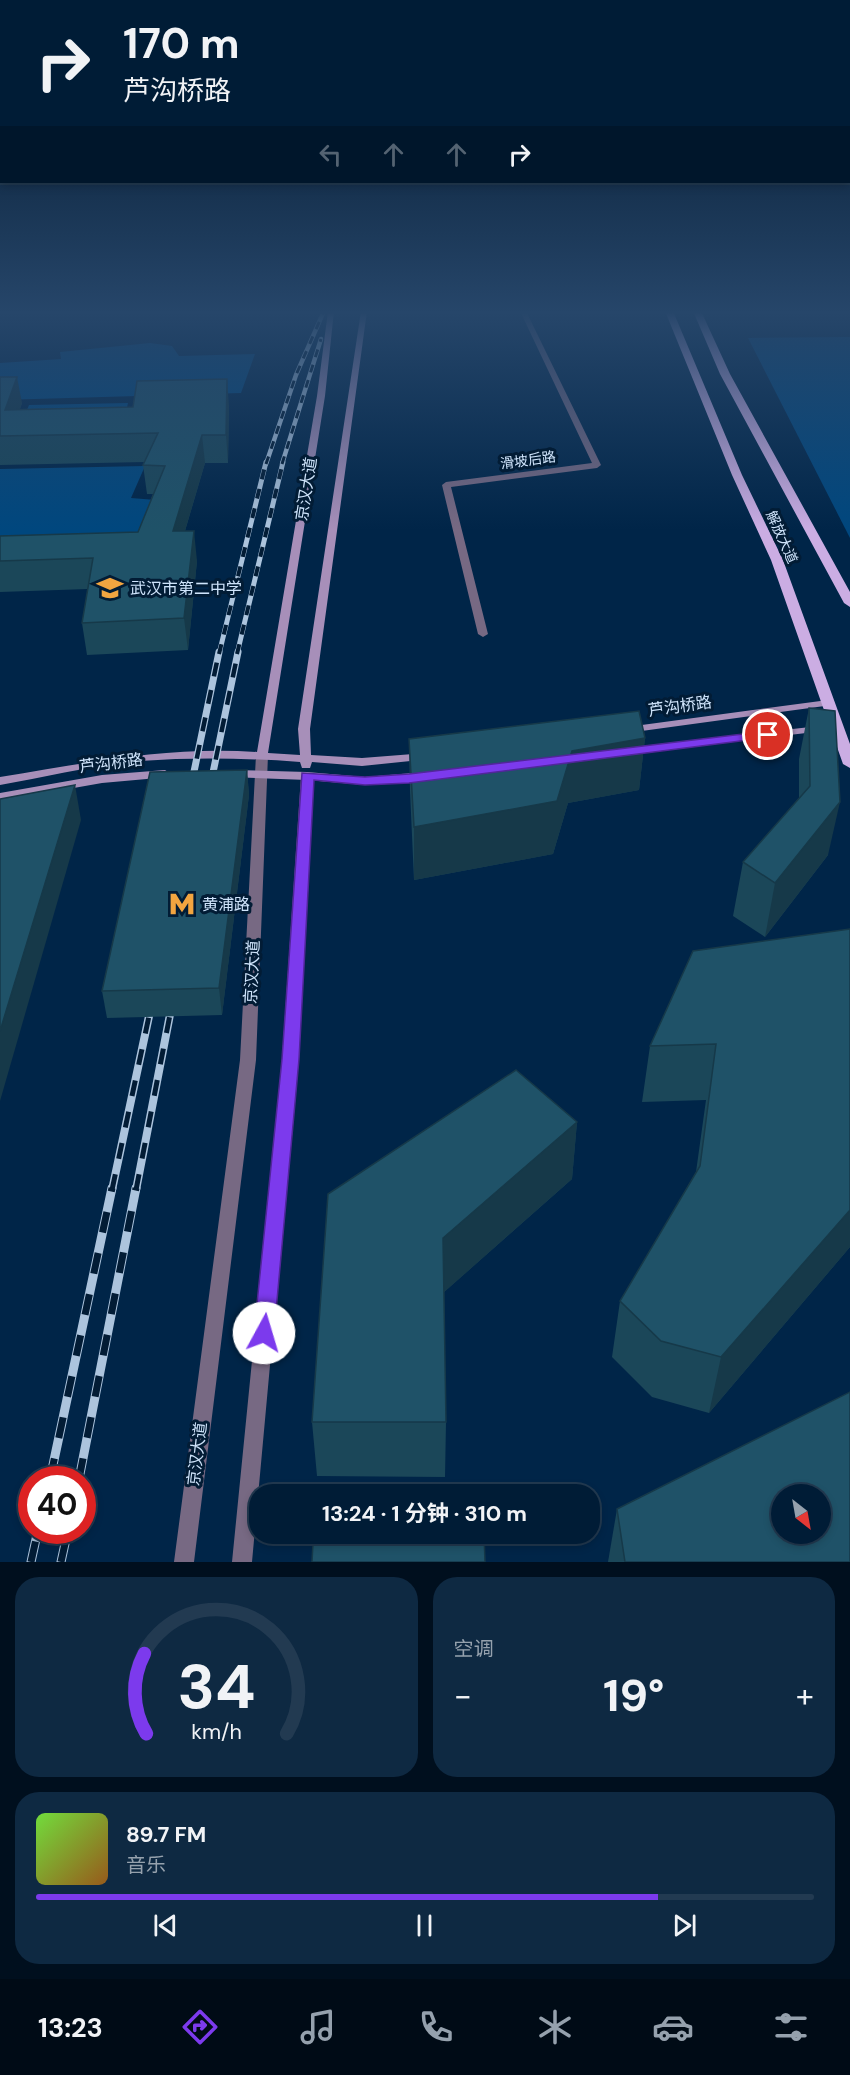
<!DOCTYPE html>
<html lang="zh">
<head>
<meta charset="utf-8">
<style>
	:root { --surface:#001c36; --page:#0e2942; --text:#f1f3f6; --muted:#95a1ad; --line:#223a51; --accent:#7c3aed }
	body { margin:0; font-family:"DM Sans","Noto Sans SC",sans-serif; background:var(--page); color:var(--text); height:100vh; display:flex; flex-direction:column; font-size:22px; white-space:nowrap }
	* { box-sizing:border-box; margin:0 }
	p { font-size:20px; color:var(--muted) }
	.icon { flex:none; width:33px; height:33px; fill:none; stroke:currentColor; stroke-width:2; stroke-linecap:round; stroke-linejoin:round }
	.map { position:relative; height:1562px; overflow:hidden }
	.drawer { display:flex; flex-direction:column; gap:15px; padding:15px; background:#000f1e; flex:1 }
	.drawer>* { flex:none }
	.hud { position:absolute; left:0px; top:0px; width:850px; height:183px; box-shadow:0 3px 9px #0003,0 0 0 2px var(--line); background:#001c36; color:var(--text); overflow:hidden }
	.needle { width:39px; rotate:149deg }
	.controls { position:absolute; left:771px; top:1484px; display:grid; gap:12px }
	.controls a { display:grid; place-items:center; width:60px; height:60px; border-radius:50%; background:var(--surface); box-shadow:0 3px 9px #0003,0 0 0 2px var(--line); font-size:30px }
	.speed { position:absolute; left:18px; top:1466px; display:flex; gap:12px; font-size:30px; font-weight:700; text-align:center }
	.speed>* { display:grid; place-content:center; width:78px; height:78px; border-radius:50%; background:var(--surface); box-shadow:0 3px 9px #0003,0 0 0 2px var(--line); line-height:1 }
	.speed .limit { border:9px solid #d22; background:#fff; color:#111 }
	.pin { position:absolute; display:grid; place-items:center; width:51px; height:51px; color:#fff; margin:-26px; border:3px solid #fff; border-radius:50%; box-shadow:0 2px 6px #0007 }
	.me { position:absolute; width:66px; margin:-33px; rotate:6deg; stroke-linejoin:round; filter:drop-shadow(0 0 4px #0008) }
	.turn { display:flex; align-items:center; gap:21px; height:126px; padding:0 24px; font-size:27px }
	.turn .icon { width:78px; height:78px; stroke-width:2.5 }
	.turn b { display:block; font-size:42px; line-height:51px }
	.lanes { display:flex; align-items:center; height:57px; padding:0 24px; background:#0003; justify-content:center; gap:30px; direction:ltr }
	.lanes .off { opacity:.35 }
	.big { font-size:45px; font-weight:700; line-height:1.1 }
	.drawer .tile { flex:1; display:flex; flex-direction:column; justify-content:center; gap:9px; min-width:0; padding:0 21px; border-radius:24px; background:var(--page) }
	.drawer .dial { align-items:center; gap:0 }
	.dial svg { height:156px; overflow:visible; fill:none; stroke:var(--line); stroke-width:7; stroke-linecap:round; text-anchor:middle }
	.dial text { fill:var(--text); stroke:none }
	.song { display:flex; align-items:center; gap:18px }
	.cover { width:72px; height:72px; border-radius:9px; background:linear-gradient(135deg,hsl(100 70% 55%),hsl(30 70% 35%)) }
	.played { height:6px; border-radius:3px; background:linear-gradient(90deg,var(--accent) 80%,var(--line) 80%) }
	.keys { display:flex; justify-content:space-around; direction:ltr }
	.heat { display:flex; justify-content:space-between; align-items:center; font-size:33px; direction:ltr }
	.drawer .tiles { flex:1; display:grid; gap:15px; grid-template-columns:1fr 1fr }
	.tile:last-child { grid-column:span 2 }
	.trip { position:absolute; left:249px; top:1484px; width:351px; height:60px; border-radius:24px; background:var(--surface); box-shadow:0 3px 9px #0003,0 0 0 2px var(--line); font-weight:700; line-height:60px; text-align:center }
	.tab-bar { display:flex; height:96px; justify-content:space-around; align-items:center; background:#000b16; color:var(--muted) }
	.tab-bar .icon { width:42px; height:42px }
	.tab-bar .on { color:var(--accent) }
	.tab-bar b { font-size:27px; color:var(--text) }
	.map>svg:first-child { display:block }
	.green { fill:#00477e }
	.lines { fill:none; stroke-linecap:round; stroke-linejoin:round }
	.minor { fill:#776983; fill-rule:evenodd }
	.tertiary { fill:#776983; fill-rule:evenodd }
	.secondary { fill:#a78fb9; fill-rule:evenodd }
	.primary { fill:#cbade3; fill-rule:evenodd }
	.rail-far4-casing { stroke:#acc4dd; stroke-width:4.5 }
	.rail-far3-casing { stroke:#acc4dd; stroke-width:5 }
	.rail-far2-casing { stroke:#acc4dd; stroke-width:7 }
	.rail-far1-casing { stroke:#acc4dd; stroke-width:8 }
	.rail-casing { stroke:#acc4dd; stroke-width:9 }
	.rail-far4 { stroke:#021c35; stroke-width:3; stroke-dasharray:8; stroke-linecap:butt }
	.rail-far3 { stroke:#021c35; stroke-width:4; stroke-dasharray:10; stroke-linecap:butt }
	.rail-far2 { stroke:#021c35; stroke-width:4.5; stroke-dasharray:14; stroke-linecap:butt }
	.rail-far1 { stroke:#021c35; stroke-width:5; stroke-dasharray:16; stroke-linecap:butt }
	.rail { stroke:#021c35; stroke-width:7; stroke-dasharray:21; stroke-linecap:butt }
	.wall { fill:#1b4759 }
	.shaded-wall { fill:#163949 }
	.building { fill:#1f5268; stroke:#163949; stroke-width:1.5; fill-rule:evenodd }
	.route { fill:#7c3aed; stroke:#51269a; stroke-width:1.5 }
	.labels { text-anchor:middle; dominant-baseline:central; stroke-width:6; stroke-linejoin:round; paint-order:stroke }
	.far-street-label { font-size:14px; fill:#cfe4fb; stroke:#021c35 }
	.street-label { font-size:16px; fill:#cfe4fb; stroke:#021c35 }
	.poi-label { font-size:16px; fill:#cfe4fb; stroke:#021c35; text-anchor:start }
</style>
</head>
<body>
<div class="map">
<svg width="850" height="1562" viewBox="0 0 850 1562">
	<rect width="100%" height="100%" fill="#002548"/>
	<g class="green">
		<polygon points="850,337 850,538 748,338"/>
		<polygon points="150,343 172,346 179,356 255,354 241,393 0,400 0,363 61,359 60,352"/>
		<polygon points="128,403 122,430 17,435 29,405"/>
		<polygon points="145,466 131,498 156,500 127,558 0,562 0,469"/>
	</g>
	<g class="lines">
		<polygon class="minor" points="520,311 526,311 601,465 597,468 451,487 488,634 483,637 478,634 442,485 446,482 592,463"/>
		<g class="tertiary">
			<polygon points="262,751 268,755 256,1060 194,1562 174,1562 240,1060 256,755"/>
			<polygon points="307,772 313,776 298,1059 252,1562 232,1562 282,1059 301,776"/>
		</g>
		<g class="secondary">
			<path d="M328,311H334L325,396L268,753L300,755L298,729L361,311H367L310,729L311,755L362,758L426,753L432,757L430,759L362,766L312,762L310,768H302L300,762C246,758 194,757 140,761C93,765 46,777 0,785V777C87,763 168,746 257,752L317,396Z"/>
			<polygon points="828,700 834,703 832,705 627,733 621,730 627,727"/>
			<polygon points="819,726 823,727 825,729 823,731 627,754 621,751 627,748"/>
			<polygon points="165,770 171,774 169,777 102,783 0,801 0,793 102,775"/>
			<polygon points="233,770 307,772 365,777 425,772 431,776 425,780 365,785 307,780 229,777 227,774"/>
		</g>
		<g class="primary">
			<polygon points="665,311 673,311 742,475 783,560 850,744 850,768 843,764 771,560 732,475"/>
			<polygon points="693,311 701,311 730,374 850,592 850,607 844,603 720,374"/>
		</g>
		<g class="rail-far4-casing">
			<g id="rail-far4">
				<polyline points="266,464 296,375 324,311"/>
				<polyline points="282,464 321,339"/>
			</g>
		</g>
		<g class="rail-far3-casing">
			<g id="rail-far3">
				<polyline points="219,654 266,462"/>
				<polyline points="237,654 283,462"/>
			</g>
		</g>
		<g class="rail-far2-casing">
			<g id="rail-far2">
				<polyline points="191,786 219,652"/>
				<polyline points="210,787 238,652"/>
			</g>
		</g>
		<g class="rail-far1-casing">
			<g id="rail-far1">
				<polyline points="112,1190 152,1002"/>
				<polyline points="136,1190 173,999"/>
			</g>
		</g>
		<g class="rail-casing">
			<g id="rail">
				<polyline points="50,1479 112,1188"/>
				<polyline points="79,1479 136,1188"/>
				<polyline points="31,1562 38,1530"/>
				<polyline points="61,1562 68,1530"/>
			</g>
		</g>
		<use href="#rail-far4" class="rail-far4"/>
		<use href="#rail-far3" class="rail-far3"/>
		<use href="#rail-far2" class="rail-far2"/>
		<use href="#rail-far1" class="rail-far1"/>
		<use href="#rail" class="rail"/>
	</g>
	<g class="wall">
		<polygon points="0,377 22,403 20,409 229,406 228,463 205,463 185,531 197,561 188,650 87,655 82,623 88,589 0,592 0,536 138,532 153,494 147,494 143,465 145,462 0,465"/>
		<polygon points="809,708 828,855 765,937 733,916 743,862 799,798 799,759"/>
		<polygon points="645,738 639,790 568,803 553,854 414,880 410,791 409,739"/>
		<polygon points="247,770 249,795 222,1015 107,1018 102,991"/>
		<polygon points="850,929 850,1247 709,1413 652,1397 612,1357 620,1301 696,1172 706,1100 642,1102 650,1046"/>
		<polygon points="577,1122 572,1179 444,1292 446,1422 445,1477 317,1476 312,1422"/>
		<polygon points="617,1509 850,1562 608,1562"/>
	</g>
	<g class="shaded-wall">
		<polygon points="17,377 22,403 10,437 5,410"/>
		<polygon points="227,379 229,406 228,463 226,435"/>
		<polygon points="202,435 205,463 176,561 173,531"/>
		<polygon points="194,531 197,561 188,650 184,618"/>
		<polygon points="645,738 639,790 568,803 553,854 414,880 414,827 572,751"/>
		<polygon points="247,770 249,795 222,1015 219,988"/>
		<polygon points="75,785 81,820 0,1101 0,1031"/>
		<polygon points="840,802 828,855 765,937 775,883"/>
		<polygon points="577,1122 572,1179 442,1294 443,1238"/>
		<polygon points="850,1210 850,1247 709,1413 721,1357"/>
	</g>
	<g class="building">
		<polygon points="0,377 17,377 5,410 133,407 137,381 227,379 226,435 202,435 173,531 194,531 184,618 82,623 93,558 0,561 0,536 138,532 165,466 143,465 158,433 0,436"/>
		<polygon points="809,708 835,711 840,802 775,883 743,862 810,786"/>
		<polygon points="639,711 645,738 572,751 557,801 414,827 409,739"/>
		<polygon points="247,770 219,988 102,991 150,772"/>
		<polygon points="75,785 0,1031 0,799"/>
		<polygon points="850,929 850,1210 721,1357 661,1341 620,1301 700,1166 716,1044 650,1046 693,951"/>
		<polygon points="516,1070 577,1122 443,1238 446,1422 312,1422 328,1194"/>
		<path d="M850,1392V1562H625L617,1509ZM782,1494H820V1533H782Z"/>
		<polygon points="385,1533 484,1533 485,1562 312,1562 313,1543"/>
	</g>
	<linearGradient id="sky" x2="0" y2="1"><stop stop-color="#001428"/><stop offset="0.59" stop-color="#26466a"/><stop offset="1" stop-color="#26466a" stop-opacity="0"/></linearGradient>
	<rect width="850" height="530" fill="url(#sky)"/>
	<polygon class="route" points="768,731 774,735 772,737 409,783 365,785 314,780 299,1059 274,1333 271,1340 264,1343 257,1340 254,1333 282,1059 302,773 365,777 409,774"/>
	<defs>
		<g id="school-bare" transform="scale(2.07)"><path d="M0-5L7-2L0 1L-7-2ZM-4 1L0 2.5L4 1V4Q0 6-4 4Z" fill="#f2a540" stroke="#021c35" stroke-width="2.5" paint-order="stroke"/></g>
		<g id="metro-bare" transform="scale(2.07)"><path d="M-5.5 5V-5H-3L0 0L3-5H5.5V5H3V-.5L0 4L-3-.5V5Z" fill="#f2a540" stroke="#021c35" stroke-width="2.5" paint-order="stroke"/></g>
	</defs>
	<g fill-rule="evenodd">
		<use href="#school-bare" x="110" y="588"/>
		<use href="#metro-bare" x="182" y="904"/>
	</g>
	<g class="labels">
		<g class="far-street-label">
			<text transform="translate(528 460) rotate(-8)">滑坡后路</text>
			<text transform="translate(782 537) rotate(66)">解放大道</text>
		</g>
		<g class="street-label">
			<text transform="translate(306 489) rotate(-81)">京汉大道</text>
			<text transform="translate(680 706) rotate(-8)">芦沟桥路</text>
			<text transform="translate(111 763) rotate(-7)">芦沟桥路</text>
			<text transform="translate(252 972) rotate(-87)">京汉大道</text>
			<text transform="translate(197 1454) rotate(-83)">京汉大道</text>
		</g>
		<g class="poi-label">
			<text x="130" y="588">武汉市第二中学</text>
			<text x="202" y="904">黄浦路</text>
		</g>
	</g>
</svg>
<div class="controls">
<a><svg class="needle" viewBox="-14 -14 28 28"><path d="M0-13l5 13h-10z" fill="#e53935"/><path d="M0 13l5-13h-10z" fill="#95a1ad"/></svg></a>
</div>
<div class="speed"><div class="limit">40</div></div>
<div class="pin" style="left:768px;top:735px;background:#d93025"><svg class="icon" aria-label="arrive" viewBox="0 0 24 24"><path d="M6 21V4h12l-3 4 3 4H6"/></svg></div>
<svg class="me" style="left:264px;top:1333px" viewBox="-20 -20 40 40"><circle r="19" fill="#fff"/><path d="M0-13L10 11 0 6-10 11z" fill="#7c3aed"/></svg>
<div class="trip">13:24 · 1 分钟 · 310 m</div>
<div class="hud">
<div class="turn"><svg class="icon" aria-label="right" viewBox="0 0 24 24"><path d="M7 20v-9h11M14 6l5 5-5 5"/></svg><div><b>170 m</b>芦沟桥路</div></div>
<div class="lanes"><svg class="icon off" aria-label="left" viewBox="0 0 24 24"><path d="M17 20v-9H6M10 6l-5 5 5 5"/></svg><svg class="icon off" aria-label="ahead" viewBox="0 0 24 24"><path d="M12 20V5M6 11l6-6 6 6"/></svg><svg class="icon off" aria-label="ahead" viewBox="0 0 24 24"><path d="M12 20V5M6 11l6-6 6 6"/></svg><svg class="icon" aria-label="right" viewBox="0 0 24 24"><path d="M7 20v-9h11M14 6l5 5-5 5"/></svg></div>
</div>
</div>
<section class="drawer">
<div class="tiles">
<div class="tile dial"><svg viewBox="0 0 100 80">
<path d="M14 69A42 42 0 1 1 86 69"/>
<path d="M14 69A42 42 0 0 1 13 28" stroke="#7c3aed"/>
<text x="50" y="56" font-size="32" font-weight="700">34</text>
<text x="50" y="72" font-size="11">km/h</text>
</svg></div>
<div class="tile"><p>空调</p>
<div class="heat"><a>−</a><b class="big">19°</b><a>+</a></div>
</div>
<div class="tile">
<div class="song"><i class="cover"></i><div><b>89.7 FM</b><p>音乐</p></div></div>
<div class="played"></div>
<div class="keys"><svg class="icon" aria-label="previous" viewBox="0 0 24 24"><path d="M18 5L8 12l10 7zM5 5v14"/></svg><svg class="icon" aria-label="pause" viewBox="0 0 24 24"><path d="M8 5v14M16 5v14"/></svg><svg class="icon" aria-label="next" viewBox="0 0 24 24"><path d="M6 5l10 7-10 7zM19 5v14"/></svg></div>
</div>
</div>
</section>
<nav class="tab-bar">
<b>13:23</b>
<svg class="icon on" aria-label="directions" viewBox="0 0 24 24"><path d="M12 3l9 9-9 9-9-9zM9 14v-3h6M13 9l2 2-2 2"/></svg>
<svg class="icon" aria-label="music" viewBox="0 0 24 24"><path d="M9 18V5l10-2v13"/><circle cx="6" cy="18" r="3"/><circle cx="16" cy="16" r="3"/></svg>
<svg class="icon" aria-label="phone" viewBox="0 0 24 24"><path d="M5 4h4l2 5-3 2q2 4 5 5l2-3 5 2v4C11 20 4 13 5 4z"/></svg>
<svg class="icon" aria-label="climate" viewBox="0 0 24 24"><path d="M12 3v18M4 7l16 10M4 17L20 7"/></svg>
<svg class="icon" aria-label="car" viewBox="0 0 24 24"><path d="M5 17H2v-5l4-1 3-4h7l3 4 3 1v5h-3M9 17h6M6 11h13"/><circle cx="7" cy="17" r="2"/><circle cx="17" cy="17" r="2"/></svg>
<svg class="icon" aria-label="filters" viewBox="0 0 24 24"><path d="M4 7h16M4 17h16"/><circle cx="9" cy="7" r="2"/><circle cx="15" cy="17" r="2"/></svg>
</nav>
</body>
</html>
